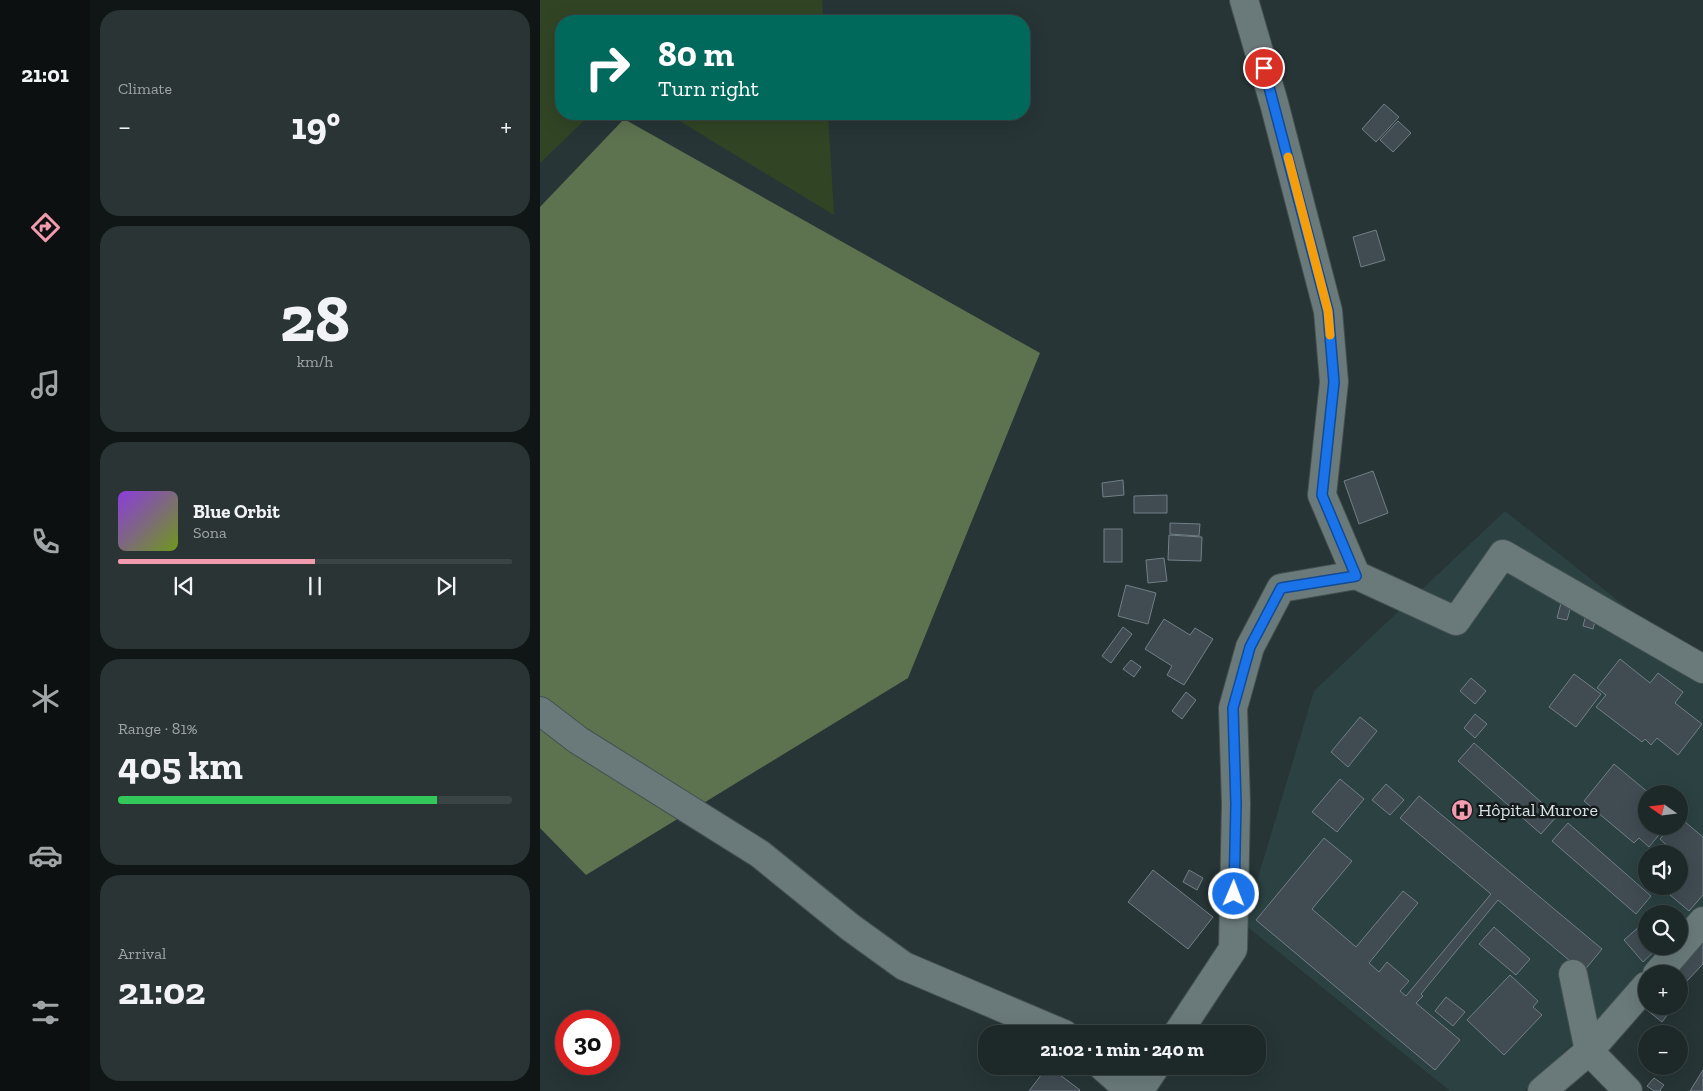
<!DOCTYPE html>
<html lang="en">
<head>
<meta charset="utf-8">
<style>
	:root { --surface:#1d2828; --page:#2a3434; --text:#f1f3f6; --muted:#a0a6a8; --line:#3b4445; --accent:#f29aae }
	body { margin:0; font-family:"Zilla Slab",serif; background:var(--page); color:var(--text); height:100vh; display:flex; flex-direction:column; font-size:19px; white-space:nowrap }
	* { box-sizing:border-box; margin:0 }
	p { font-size:16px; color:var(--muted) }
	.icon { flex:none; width:28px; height:28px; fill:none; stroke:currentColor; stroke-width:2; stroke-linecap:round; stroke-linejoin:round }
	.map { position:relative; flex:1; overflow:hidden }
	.panel { display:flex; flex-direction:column; gap:10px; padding:10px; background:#101616; width:450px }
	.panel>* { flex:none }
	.top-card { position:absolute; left:15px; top:15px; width:475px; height:105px; border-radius:20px; box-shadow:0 5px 20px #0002,0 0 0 1px var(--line); background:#00695c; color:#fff; overflow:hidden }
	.needle { width:32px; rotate:284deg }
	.fabs { position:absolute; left:1098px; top:785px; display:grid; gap:10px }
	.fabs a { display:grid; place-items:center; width:50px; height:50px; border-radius:50%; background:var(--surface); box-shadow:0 5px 20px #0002,0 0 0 1px var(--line); font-size:25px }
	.speed { position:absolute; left:15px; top:1010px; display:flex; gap:10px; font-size:25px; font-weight:700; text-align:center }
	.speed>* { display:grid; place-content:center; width:65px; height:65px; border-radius:50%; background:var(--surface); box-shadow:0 5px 20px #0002,0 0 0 1px var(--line); line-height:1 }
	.speed .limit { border:8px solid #d22; background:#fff; color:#111 }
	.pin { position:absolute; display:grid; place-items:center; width:42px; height:42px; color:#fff; margin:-21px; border:2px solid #fff; border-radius:50%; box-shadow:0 1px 5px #0007 }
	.me { position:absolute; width:55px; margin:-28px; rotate:1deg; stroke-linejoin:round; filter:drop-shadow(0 0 4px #0008) }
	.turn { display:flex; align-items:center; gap:18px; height:105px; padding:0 20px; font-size:22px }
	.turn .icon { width:65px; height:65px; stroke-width:2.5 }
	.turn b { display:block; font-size:35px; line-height:42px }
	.big { font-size:38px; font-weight:800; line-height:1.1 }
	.panel .card { flex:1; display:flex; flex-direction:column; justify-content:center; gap:8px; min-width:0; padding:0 18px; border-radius:20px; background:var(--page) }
	.panel .dial { align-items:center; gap:0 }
	.dial b { font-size:65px; line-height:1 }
	.song { display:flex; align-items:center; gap:15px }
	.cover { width:60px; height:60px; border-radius:8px; background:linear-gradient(135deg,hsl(270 70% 55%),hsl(80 70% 35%)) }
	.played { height:5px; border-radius:2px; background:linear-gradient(90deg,var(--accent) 50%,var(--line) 50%) }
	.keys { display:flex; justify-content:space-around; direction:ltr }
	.heat { display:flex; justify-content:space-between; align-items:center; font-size:28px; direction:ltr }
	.charge { height:8px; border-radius:4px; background:linear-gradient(90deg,#34c759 81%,var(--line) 0) }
	.trip { position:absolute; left:438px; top:1025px; width:288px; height:50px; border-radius:20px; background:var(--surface); box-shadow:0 5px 20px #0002,0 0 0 1px var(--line); font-weight:800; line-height:50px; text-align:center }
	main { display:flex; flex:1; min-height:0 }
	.tabs { display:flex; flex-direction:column; width:90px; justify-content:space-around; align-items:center; background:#0c1010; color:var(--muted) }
	.tabs .icon { width:35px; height:35px }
	.tabs .active { color:var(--accent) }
	.tabs b { font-size:22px; color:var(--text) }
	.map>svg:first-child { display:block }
	.built { fill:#2b4142; fill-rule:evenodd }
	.green { fill:#314525 }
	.forest { fill:#5d7350 }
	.building { fill:#404b52; stroke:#727f86 }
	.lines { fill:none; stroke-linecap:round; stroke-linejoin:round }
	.minor-casing { stroke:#445151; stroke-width:30 }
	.minor { stroke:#6a7a7b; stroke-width:28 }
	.route-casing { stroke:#114b97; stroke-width:12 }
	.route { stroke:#1a73e8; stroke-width:9 }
	.slow { stroke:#f59e0b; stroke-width:9 }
	.labels { text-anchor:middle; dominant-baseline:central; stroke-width:5; stroke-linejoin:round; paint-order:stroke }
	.poi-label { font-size:18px; fill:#dbe4e4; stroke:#151b1c; text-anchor:start }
</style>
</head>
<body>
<main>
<nav class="tabs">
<b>21:01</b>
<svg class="icon active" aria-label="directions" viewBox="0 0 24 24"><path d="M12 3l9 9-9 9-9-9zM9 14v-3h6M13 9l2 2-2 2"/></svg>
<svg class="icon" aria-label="music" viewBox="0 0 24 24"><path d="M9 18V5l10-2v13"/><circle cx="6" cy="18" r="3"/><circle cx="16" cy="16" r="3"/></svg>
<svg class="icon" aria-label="phone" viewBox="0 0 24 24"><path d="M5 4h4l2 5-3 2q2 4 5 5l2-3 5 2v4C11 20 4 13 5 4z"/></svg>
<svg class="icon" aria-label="climate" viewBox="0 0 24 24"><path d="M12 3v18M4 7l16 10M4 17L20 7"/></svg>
<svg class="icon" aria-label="car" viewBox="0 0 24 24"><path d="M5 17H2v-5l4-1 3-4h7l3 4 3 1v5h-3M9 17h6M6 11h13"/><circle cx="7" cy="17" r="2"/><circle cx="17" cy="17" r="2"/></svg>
<svg class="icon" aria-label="filters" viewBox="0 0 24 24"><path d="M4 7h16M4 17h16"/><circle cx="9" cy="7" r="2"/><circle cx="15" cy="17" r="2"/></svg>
</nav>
<section class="panel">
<div class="card"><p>Climate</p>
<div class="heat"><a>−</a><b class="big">19°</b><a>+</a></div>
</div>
<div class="card dial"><b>28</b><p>km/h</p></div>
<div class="card">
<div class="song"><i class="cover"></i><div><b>Blue Orbit</b><p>Sona</p></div></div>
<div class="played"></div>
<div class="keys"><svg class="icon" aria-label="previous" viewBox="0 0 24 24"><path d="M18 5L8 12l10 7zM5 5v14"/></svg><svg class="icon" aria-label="pause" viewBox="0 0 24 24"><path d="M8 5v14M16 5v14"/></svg><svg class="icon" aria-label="next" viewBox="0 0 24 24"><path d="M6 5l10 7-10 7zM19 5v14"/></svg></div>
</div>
<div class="card"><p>Range · 81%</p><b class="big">405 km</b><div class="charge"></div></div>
<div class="card"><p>Arrival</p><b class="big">21:02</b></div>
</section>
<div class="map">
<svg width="1163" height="1091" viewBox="0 0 1163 1091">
	<rect width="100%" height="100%" fill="#273536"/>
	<path class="built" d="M965,511L1163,668V907L1139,934V914H1106V946H1128L1089,989L984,1091H910L704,924L774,691ZM1106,794H1139V826H1106ZM1106,854H1139V886H1106Z"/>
	<g class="green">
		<polygon points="0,0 282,0 283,21 21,21 21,114 51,114 0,163"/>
		<polygon points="128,114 288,114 294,215"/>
	</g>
	<polygon class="forest" points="84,119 500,353 368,678 46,875 0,828 0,207"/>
	<g class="building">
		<polygon points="844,104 859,117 836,142 822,129"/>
		<polygon points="858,121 871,133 853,152 840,140"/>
		<polygon points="836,230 845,260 821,267 813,237"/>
		<polygon points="833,471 848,513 819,524 804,481"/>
		<polygon points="583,480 584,495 563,497 562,483"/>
		<polygon points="627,495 627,513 594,513 594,496"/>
		<polygon points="630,523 660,524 659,536 630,534"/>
		<rect x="564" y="529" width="18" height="33"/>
		<polygon points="629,535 662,537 661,561 628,560"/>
		<polygon points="624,558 627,581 608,583 606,560"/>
		<polygon points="586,585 616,593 608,624 578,616"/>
		<polygon points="1021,603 1031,606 1027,620 1017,618"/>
		<polygon points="1047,611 1057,613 1053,629 1043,626"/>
		<polygon points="624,619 650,635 655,628 673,639 644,685 627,675 632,666 605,649"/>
		<polygon points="583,627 592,634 571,663 562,656"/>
		<polygon points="1080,659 1110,683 1118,673 1143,692 1135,703 1162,724 1138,755 1117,738 1111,745 1105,739 1102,742 1056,707 1066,695 1057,688"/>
		<polygon points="591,660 601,667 594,677 583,669"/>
		<polygon points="1034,674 1061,694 1036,727 1009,707"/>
		<polygon points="931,678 946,691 935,704 920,691"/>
		<polygon points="646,692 656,700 642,719 632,711"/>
		<polygon points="935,714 947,724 935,738 924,728"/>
		<polygon points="820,717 837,731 808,767 791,752"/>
		<polygon points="934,743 1017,816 1001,834 918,761"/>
		<polygon points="1074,764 1110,794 1106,794 1106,826 1126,826 1109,847 1099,838 1094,843 1044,801"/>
		<polygon points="800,779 824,799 797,832 772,812"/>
		<polygon points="846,784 864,800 850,815 832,800"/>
		<polygon points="879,796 1062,949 1043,972 958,900 881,994 883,996 876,1003 920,1040 895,1070 716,920 784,838 812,861 772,909 816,947 863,891 878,903 829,963 839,972 847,962 869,981 860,991 866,996 951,894 860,818"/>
		<polygon points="1139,817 1163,837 1163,895 1149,911 1123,889 1125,886 1139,886 1139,870 1146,862 1139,856 1139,854 1136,854 1120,839 1131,826 1139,826"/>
		<polygon points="1028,823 1111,896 1096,914 1012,841"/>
		<polygon points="613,870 673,917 648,949 588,902"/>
		<polygon points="649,870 663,878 657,890 643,882"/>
		<polygon points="1100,926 1106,933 1106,946 1119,947 1103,962 1084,940"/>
		<polygon points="954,927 990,959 976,975 939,944"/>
		<polygon points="1163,936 1163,964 1145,983 1139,977 1139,974 1135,974"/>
		<polygon points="970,975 998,1001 993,1007 1002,1015 964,1055 927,1020"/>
		<polygon points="1139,984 1146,990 1139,1000"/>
		<polygon points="906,997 925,1012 913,1026 895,1011"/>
		<polygon points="1106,1006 1134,1006 1122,1022 1103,1007"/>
		<polygon points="508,1066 540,1090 539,1091 489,1091"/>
		<polygon points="1163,1070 1163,1091 1150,1091"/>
		<polygon points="1114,1078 1124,1085 1120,1090 1121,1091 1114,1091 1107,1086"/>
	</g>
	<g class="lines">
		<g class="minor-casing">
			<g id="minor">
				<polyline points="816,575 916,621 963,554 1163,669"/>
				<polyline points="0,711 38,740 220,854 310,927 364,966 524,1034"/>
				<polyline points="1033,974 1049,1051 1088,1091"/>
				<polyline points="1117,974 1163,921"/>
				<polyline points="637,1034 693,949 696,804 693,708 710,647 741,588 816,575 782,495 794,382 788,311 734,103 704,0"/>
				<polyline points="562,1066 590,1091"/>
				<polyline points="599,1091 616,1066"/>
				<polyline points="1002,1091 1049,1051 1106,986"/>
			</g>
		</g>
		<use href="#minor" class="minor"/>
	</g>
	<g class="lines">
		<g class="route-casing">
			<polyline id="route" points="694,894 696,804 693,708 710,647 741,588 816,576 782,495 794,382 788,311 724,68"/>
		</g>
		<use href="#route" class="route"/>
		<polyline class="slow" points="748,157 788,311 790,335"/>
	</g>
	<defs>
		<g id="hospital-disc" transform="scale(1.125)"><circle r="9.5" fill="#f29aae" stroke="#151b1c"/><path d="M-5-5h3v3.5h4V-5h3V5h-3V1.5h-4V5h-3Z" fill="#111"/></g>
	</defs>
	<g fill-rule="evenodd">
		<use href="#hospital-disc" x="922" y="810"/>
	</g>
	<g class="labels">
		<g class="poi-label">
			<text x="938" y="810">Hôpital Murore</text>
		</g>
	</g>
</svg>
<div class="fabs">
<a><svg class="needle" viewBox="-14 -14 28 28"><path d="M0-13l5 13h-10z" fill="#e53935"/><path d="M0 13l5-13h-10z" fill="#a0a6a8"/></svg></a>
<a><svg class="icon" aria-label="sound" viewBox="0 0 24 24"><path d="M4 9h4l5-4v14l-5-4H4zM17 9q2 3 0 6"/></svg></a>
<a><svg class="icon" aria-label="search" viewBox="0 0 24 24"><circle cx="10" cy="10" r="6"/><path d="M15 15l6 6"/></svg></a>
<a>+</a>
<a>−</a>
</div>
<div class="speed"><div class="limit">30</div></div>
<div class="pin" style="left:724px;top:68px;background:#d93025"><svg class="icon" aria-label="arrive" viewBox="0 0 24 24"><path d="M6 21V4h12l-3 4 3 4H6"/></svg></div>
<svg class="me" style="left:694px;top:894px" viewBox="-20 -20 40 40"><circle r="17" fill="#1a73e8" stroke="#fff" stroke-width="3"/><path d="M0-11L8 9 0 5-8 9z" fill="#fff"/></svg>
<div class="trip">21:02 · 1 min · 240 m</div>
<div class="top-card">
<div class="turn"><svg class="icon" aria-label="right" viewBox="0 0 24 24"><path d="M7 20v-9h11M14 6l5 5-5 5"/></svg><div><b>80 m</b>Turn right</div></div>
</div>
</div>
</main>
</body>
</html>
